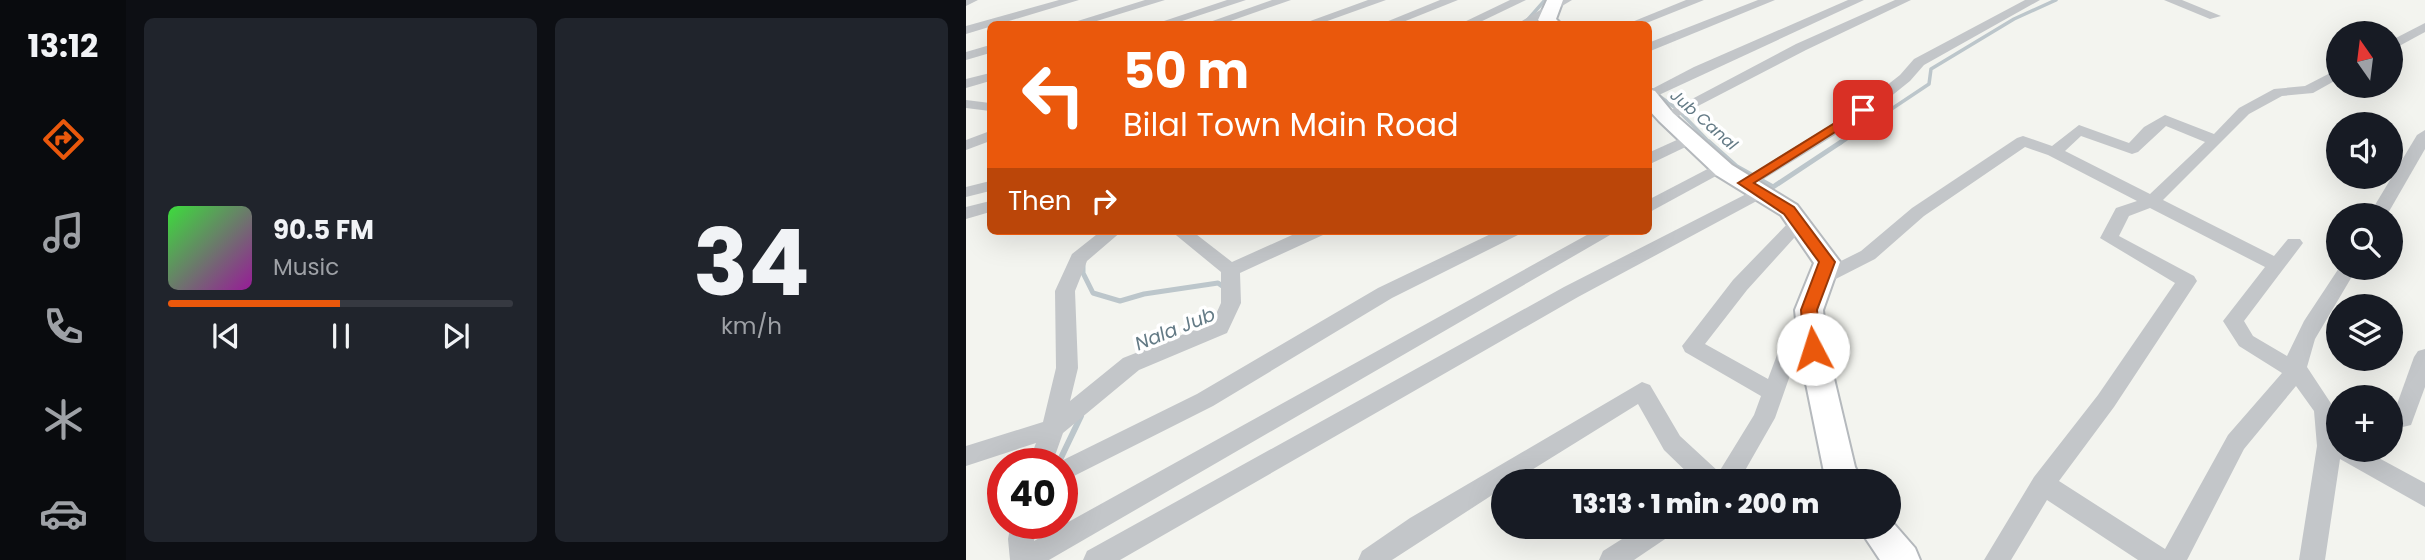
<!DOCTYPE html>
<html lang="en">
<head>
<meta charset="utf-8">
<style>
	:root { --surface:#171b24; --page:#20242c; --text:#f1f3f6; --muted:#9ea1a6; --line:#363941; --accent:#ea580c }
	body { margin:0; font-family:Poppins,sans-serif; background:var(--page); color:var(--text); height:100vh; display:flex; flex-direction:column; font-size:26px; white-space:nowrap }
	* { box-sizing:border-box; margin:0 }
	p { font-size:23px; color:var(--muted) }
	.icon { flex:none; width:38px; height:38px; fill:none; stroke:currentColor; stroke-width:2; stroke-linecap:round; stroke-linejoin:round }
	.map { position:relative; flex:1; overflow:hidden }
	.panel { display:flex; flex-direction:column; gap:18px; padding:18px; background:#0d0f14; width:840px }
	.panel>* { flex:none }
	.hud { position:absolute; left:21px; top:21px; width:665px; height:214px; border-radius:10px; box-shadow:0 7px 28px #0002; background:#ea580c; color:#fff; overflow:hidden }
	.needle { width:46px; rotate:346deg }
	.tools { position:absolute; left:1360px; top:21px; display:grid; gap:14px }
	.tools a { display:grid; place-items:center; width:77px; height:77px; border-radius:50%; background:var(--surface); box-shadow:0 7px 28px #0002; font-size:35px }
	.speed { position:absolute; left:21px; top:448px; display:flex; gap:14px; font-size:35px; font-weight:700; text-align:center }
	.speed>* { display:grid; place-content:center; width:91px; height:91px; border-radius:50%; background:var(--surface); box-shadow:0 7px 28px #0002; line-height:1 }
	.speed .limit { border:10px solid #d22; background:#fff; color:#111 }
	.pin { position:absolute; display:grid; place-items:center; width:60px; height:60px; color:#fff; margin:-30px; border-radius:14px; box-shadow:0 4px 10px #0006 }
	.me { position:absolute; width:77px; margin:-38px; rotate:355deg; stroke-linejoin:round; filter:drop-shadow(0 0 5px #0008) }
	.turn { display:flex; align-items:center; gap:24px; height:147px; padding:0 21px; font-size:32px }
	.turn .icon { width:91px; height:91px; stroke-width:2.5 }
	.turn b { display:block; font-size:49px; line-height:60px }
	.then { display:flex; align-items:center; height:66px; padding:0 21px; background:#0003; gap:14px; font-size:26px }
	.panel .widget { flex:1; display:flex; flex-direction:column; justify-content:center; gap:10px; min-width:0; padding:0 24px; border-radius:10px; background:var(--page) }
	.panel .dial { align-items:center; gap:0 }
	.dial b { font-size:91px; line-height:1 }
	.song { display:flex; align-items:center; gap:21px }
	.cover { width:84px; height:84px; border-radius:10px; background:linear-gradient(135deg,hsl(120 70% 55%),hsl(300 70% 35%)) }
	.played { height:7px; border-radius:4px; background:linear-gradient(90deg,var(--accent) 50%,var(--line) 50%) }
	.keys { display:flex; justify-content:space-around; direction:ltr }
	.panel .tiles { flex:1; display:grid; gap:18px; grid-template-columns:repeat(2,1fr) }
	.trip { position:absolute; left:525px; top:469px; width:410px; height:70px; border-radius:35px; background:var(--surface); box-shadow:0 7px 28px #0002; font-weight:800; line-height:70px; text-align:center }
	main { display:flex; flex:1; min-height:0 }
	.dock { display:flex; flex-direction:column; width:126px; justify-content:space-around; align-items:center; background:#090b0e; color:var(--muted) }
	.dock .icon { width:49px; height:49px }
	.dock .current { color:var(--accent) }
	.dock b { font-size:32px; color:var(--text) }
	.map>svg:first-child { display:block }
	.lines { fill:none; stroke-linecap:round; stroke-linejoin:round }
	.stream-far2 { stroke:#bcc6cb; stroke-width:3.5 }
	.stream-far1 { stroke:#bcc6cb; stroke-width:5 }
	.stream { stroke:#bcc6cb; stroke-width:6 }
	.secondary-casing { stroke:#b5b9bd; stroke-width:4 }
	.street { fill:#c3c6c9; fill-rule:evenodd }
	.secondary { fill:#fff; fill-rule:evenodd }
	.route { fill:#ea580c; stroke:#983908; stroke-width:2 }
	.labels { text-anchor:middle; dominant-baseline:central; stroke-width:7; stroke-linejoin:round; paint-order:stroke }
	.far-water-label { font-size:16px; font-style:italic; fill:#637a85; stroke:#fff }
	.water-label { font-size:19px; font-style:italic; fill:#637a85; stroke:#fff }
</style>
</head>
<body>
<main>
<nav class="dock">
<b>13:12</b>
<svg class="icon current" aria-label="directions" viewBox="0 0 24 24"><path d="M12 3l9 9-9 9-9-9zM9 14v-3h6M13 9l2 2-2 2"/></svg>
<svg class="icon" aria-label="music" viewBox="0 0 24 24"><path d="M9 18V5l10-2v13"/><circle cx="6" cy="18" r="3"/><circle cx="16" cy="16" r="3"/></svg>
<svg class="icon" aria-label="phone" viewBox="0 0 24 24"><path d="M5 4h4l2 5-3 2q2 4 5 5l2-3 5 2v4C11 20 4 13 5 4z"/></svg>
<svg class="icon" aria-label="climate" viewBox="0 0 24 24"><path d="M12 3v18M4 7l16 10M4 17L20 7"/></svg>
<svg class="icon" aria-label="car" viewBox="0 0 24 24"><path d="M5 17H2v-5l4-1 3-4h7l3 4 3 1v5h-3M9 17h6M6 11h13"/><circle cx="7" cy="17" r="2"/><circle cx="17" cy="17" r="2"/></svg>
</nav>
<section class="panel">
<div class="tiles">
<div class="widget">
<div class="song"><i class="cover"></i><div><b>90.5 FM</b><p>Music</p></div></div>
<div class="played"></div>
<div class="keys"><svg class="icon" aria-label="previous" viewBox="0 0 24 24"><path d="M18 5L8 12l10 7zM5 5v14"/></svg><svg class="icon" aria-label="pause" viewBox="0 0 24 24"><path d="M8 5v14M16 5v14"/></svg><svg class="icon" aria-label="next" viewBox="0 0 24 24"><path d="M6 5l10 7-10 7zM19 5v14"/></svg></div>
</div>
<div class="widget dial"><b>34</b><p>km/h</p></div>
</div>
</section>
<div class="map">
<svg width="1459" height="560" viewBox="0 0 1459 560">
	<rect width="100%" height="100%" fill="#f3f4ef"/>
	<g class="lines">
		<g class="stream-far2">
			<polyline points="558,24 579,0"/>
			<polyline points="682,88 711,109 745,144"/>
			<polyline points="873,144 963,84 965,69 1048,19 1090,0"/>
		</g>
		<g class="stream-far1">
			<polyline points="743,142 771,167 807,187 875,142"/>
			<polyline points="117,264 117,273 127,293 154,301 178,294 252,283 259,288"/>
		</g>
		<polyline class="stream" points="92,464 115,416"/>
		<g class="secondary-casing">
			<g id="secondary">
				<polygon points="581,0 597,0 590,19 595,24 576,24 572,20"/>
				<polygon points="682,89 689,91 707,113 766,165 831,205 874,262 857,310 861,349 889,467 896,481 862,481 858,472 833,349 829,310 848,263 815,215 750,175 693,121 682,109"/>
				<polygon points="922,517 949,548 954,560 914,560 892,527 922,527"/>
			</g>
		</g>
		<g class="street">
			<polygon points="0,0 12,0 0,6"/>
			<polygon points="93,0 113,0 0,34 0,26"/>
			<polygon points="179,0 199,0 121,24 102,24"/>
			<polygon points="261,0 280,0 207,24 189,24"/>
			<polygon points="306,0 325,0 256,24 238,24"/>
			<polygon points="402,0 420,0 353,24 336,24"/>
			<polygon points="474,0 492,0 432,24 415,24"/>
			<polygon points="544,0 560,0 510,24 494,24"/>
			<polygon points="591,0 606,0 566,24 551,24"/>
			<polygon points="720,0 738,0 678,24 661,24"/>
			<polygon points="792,0 809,0 682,52 682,43"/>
			<polygon points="882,0 898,0 682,100 682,91 728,67"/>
			<polygon points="929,0 945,0 840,50 705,120 695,120 692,117 830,44"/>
			<polygon points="1059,0 1074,0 958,65 944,81 903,114 785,187 779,188 771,183 892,108 934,75 948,59"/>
			<polygon points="1198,0 1216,0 1255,16 1244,19"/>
			<polygon points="1459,23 1459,32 1424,51 1424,41"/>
			<polygon points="24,45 24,53 0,60 0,52"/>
			<path d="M1372,69V79L1347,93L1316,96L1283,114L1197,200L1308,256L1322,239H1334L1337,243L1334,247L1278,321L1287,336L1321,356L1338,321L1373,268H1391L1349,339L1341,367L1370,411L1372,450H1398L1459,483V507L1374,459L1359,560H1333L1351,446L1348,411L1330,386L1278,449L1221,560H1172L1081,500L1045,560H1018L1068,477L1132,395L1209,283L1134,238L1150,208L1171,201L1082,155L1059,147L958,216L909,259L854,287L844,280L847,275L895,251L946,208L1051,138L1057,136L1086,146L1113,125L1163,143L1178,127L1199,115L1248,134L1273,108L1308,89L1339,86ZM1200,126L1239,142L1184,194L1099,151L1115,136L1166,154L1172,152ZM1184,208L1299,267L1257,321L1273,346L1316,373L1262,435L1199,549L1093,481L1148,407L1231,281L1228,276L1153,236L1163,216Z"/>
			<polygon points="24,73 24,81 0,88 0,79"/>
			<polygon points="0,100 24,103 24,111 0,108"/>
			<polygon points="1459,130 1459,149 1421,215 1403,215 1451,135"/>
			<polygon points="24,131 24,141 0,150 0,140"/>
			<polygon points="724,134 732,139 730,142 682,165 682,153"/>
			<polygon points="755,162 761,164 763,167 761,170 682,213 682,200"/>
			<polygon points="24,181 24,191 0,197 0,187"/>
			<polygon points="794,187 800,188 803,192 800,196 612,297 154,560 117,560 121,551 598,287"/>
			<polygon points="24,201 24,212 0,219 0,207"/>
			<polygon points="832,217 838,219 841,223 838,227 781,290 739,344 802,379 814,347 836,305 850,305 853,310 834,347 809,418 773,481 730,481 698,450 672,404 548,481 537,481 537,488 426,560 392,560 396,551 444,518 676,382 684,385 714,436 753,472 788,415 795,396 719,352 716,346 767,280 826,219"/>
			<polygon points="135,231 156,231 121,261 109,291 112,368 104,401 157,358 246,323 255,303 255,272 205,231 226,231 266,262 335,231 360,231 357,235 274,273 275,303 261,333 173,370 97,433 86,464 62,464 70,443 0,466 0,446 77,422 90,368 89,291 106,254"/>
			<polygon points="531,231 555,231 552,235 426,298 247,406 96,482 96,464 89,464 231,394 412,288"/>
			<polygon points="628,231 651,231 83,560 44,560 42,539 45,523 71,523 68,541"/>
			<polygon points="1459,349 1459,387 1445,425 1437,427 1429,425 1426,418 1448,357 1452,351"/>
			<polygon points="675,527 709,527 705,535 668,560 633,560 637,551"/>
		</g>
		<use href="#secondary" class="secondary"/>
	</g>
	<polygon class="route" points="893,108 904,110 788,183 828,207 869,262 851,310 855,349 847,355 838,349 835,310 853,262 818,214 772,183"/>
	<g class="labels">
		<g class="far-water-label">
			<text transform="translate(738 120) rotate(41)">Jub Canal</text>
		</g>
		<g class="water-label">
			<text transform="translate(209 329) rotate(-22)">Nala Jub</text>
		</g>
	</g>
</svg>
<div class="tools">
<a><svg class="needle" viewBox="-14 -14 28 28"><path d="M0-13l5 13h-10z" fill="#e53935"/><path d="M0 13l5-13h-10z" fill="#9ea1a6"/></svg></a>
<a><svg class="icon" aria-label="sound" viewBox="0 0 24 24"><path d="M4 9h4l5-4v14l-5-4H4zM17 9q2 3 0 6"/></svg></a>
<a><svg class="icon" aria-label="search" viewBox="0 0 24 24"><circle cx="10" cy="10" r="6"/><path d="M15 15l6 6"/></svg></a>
<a><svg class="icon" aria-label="layers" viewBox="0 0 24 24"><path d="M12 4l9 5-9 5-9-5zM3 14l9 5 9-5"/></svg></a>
<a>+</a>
</div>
<div class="speed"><div class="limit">40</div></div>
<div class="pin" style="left:897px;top:110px;background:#d93025"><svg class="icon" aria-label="arrive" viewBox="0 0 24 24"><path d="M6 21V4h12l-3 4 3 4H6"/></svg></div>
<svg class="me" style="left:847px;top:349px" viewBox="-20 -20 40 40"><circle r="19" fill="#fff"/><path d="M0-13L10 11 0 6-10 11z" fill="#ea580c"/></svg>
<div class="trip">13:13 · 1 min · 200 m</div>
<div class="hud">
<div class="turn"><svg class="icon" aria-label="left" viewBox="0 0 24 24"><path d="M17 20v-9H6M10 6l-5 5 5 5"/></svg><div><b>50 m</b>Bilal Town Main Road</div></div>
<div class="then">Then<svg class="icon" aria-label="right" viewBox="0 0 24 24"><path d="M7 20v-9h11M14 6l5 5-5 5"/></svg></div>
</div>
</div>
</main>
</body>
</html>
